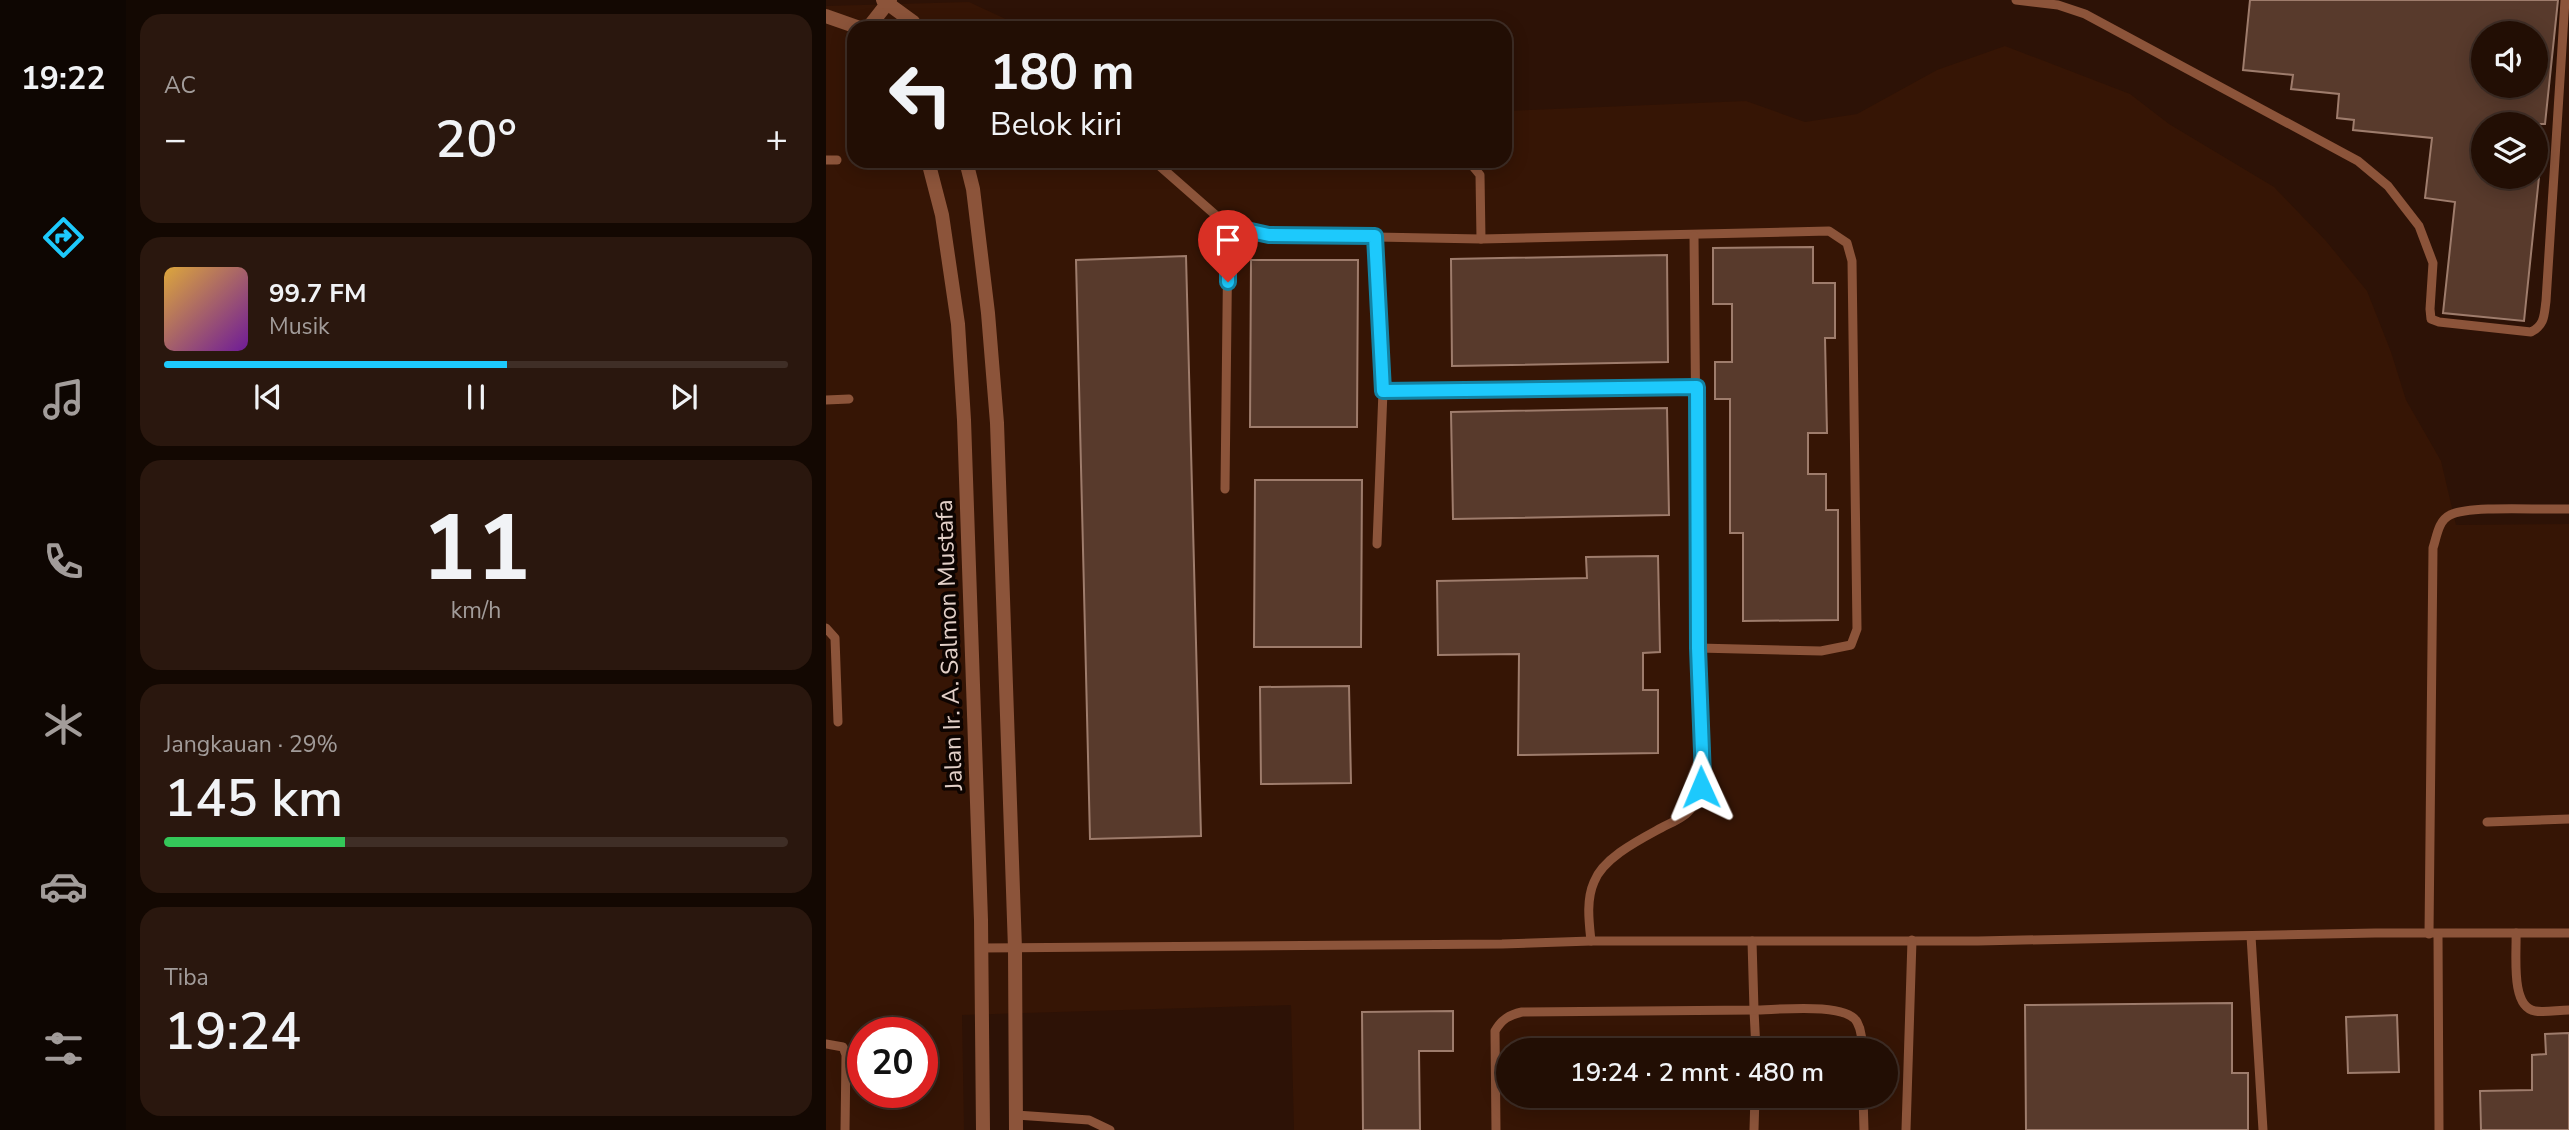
<!DOCTYPE html>
<html lang="id">
<head>
<meta charset="utf-8">
<style>
	:root { --surface:#220e04; --page:#2a170e; --text:#f1f3f6; --muted:#a29c9a; --line:#3f2e26; --accent:#1dc9fc }
	body { margin:0; font-family:"Nunito Sans",sans-serif; background:var(--page); color:var(--text); height:100vh; display:flex; flex-direction:column; font-size:26px; white-space:nowrap }
	* { box-sizing:border-box; margin:0 }
	p { font-size:23px; color:var(--muted) }
	.icon { flex:none; width:38px; height:38px; fill:none; stroke:currentColor; stroke-width:2; stroke-linecap:round; stroke-linejoin:round }
	.map { position:relative; flex:1; overflow:hidden }
	.drawer { display:flex; flex-direction:column; gap:14px; padding:14px; background:#130802; width:700px }
	.drawer>* { flex:none }
	.hud { position:absolute; left:21px; top:21px; width:665px; height:147px; border-radius:21px; box-shadow:0 4px 18px #0003,0 0 0 2px var(--line); background:#220e04; color:var(--text); overflow:hidden }
	.controls { position:absolute; left:1645px; top:21px; display:grid; gap:14px }
	.controls a { display:grid; place-items:center; width:77px; height:77px; border-radius:50%; background:var(--surface); box-shadow:0 4px 18px #0003,0 0 0 2px var(--line); font-size:35px }
	.speed { position:absolute; left:21px; top:1017px; display:flex; gap:14px; font-size:35px; font-weight:700; text-align:center }
	.speed>* { display:grid; place-content:center; width:91px; height:91px; border-radius:50%; background:var(--surface); box-shadow:0 4px 18px #0003,0 0 0 2px var(--line); line-height:1 }
	.speed .limit { border:10px solid #d22; background:#fff; color:#111 }
	.pin { position:absolute; display:grid; place-items:center; width:60px; height:60px; color:#fff; margin:-72px -30px; border-radius:50% 50% 50% 0; rotate:-45deg; box-shadow:0 0 7px #0007 }
	.pin .icon { rotate:45deg }
	.me { position:absolute; width:77px; margin:-38px; rotate:359deg; stroke-linejoin:round; filter:drop-shadow(0 0 5px #0008) }
	.turn { display:flex; align-items:center; gap:24px; height:147px; padding:0 28px; font-size:32px }
	.turn .icon { width:91px; height:91px; stroke-width:2.5 }
	.turn b { display:block; font-size:49px; line-height:60px }
	.big { font-size:52px; font-weight:600; line-height:1.1 }
	.drawer .tile { flex:1; display:flex; flex-direction:column; justify-content:center; gap:10px; min-width:0; padding:0 24px; border-radius:21px; background:var(--page) }
	.drawer .dial { align-items:center; gap:0 }
	.dial b { font-size:91px; line-height:1 }
	.song { display:flex; align-items:center; gap:21px }
	.cover { width:84px; height:84px; border-radius:10px; background:linear-gradient(135deg,hsl(40 70% 55%),hsl(280 70% 35%)) }
	.played { height:7px; border-radius:4px; background:linear-gradient(90deg,var(--accent) 55%,var(--line) 55%) }
	.keys { display:flex; justify-content:space-around; direction:ltr }
	.heat { display:flex; justify-content:space-between; align-items:center; font-size:38px; direction:ltr }
	.charge { height:10px; border-radius:5px; background:linear-gradient(90deg,#34c759 29%,var(--line) 0) }
	.trip { position:absolute; left:670px; top:1038px; width:402px; height:70px; border-radius:35px; background:var(--surface); box-shadow:0 4px 18px #0003,0 0 0 2px var(--line); font-weight:600; line-height:70px; text-align:center }
	main { display:flex; flex:1; min-height:0 }
	.menu { display:flex; flex-direction:column; width:126px; justify-content:space-around; align-items:center; background:#0e0602; color:var(--muted) }
	.menu .icon { width:49px; height:49px }
	.menu .current { color:var(--accent) }
	.menu b { font-size:32px; color:var(--text) }
	.map>svg:first-child { display:block }
	.built { fill:#361505; fill-rule:evenodd }
	.building { fill:#583a2c; stroke:#9e7c6c; stroke-width:2; fill-rule:evenodd }
	.lines { fill:none; stroke-linecap:round; stroke-linejoin:round }
	.service { stroke:#8c543a; stroke-width:9 }
	.minor { stroke:#8c543a; stroke-width:14 }
	.tertiary { stroke:#8c543a; stroke-width:14 }
	.route-casing { stroke:#1383a4; stroke-width:18 }
	.route { stroke:#1dc9fc; stroke-width:12 }
	.labels { text-anchor:middle; dominant-baseline:central; stroke-width:7; stroke-linejoin:round; paint-order:stroke }
	.street-label { font-size:24px; fill:#e3d0c8; stroke:#0d0401 }
</style>
</head>
<body>
<main>
<nav class="menu">
<b>19:22</b>
<svg class="icon current" aria-label="directions" viewBox="0 0 24 24"><path d="M12 3l9 9-9 9-9-9zM9 14v-3h6M13 9l2 2-2 2"/></svg>
<svg class="icon" aria-label="music" viewBox="0 0 24 24"><path d="M9 18V5l10-2v13"/><circle cx="6" cy="18" r="3"/><circle cx="16" cy="16" r="3"/></svg>
<svg class="icon" aria-label="phone" viewBox="0 0 24 24"><path d="M5 4h4l2 5-3 2q2 4 5 5l2-3 5 2v4C11 20 4 13 5 4z"/></svg>
<svg class="icon" aria-label="climate" viewBox="0 0 24 24"><path d="M12 3v18M4 7l16 10M4 17L20 7"/></svg>
<svg class="icon" aria-label="car" viewBox="0 0 24 24"><path d="M5 17H2v-5l4-1 3-4h7l3 4 3 1v5h-3M9 17h6M6 11h13"/><circle cx="7" cy="17" r="2"/><circle cx="17" cy="17" r="2"/></svg>
<svg class="icon" aria-label="filters" viewBox="0 0 24 24"><path d="M4 7h16M4 17h16"/><circle cx="9" cy="7" r="2"/><circle cx="15" cy="17" r="2"/></svg>
</nav>
<section class="drawer">
<div class="tile"><p>AC</p>
<div class="heat"><a>−</a><b class="big">20°</b><a>+</a></div>
</div>
<div class="tile">
<div class="song"><i class="cover"></i><div><b>99.7 FM</b><p>Musik</p></div></div>
<div class="played"></div>
<div class="keys"><svg class="icon" aria-label="previous" viewBox="0 0 24 24"><path d="M18 5L8 12l10 7zM5 5v14"/></svg><svg class="icon" aria-label="pause" viewBox="0 0 24 24"><path d="M8 5v14M16 5v14"/></svg><svg class="icon" aria-label="next" viewBox="0 0 24 24"><path d="M6 5l10 7-10 7zM19 5v14"/></svg></div>
</div>
<div class="tile dial"><b>11</b><p>km/h</p></div>
<div class="tile"><p>Jangkauan · 29%</p><b class="big">145 km</b><div class="charge"></div></div>
<div class="tile"><p>Tiba</p><b class="big">19:24</b></div>
</section>
<div class="map">
<svg width="1743" height="1130" viewBox="0 0 1743 1130">
	<rect width="100%" height="100%" fill="#2d1206"/>
	<path class="built" d="M143,2L199,28H28V161H679V111L920,101L979,122L1031,114L1111,70L1179,46L1304,94L1343,124L1448,187L1500,241L1541,291L1565,352L1580,400L1615,461L1630,525L1743,524V1130H468L465,1005L136,1015L138,1130H0V6ZM37,1032H96V1092H37ZM682,1050H1060V1096H682Z"/>
	<g class="building">
		<path d="M1424,0H1732L1719,124H1657V177H1713L1698,321L1617,313L1629,202L1599,198L1606,138L1527,130L1528,120L1511,118L1513,94L1465,89L1467,75L1417,70ZM1657,33H1710V86H1657Z"/>
		<polygon points="987,247 987,283 1009,283 1009,338 999,338 1001,433 982,433 982,474 1000,474 1000,510 1012,510 1012,620 917,621 917,533 904,533 904,399 889,399 889,362 906,362 906,304 887,304 887,248"/>
		<polygon points="841,255 842,362 626,366 625,259"/>
		<polygon points="360,256 375,836 264,839 250,260"/>
		<polygon points="425,260 532,260 531,427 424,427"/>
		<polygon points="841,408 843,515 627,519 625,412"/>
		<polygon points="429,480 536,480 535,647 428,647"/>
		<polygon points="832,556 834,652 817,653 817,690 832,690 832,753 692,755 693,654 612,655 611,581 761,578 760,557"/>
		<polygon points="523,686 525,783 435,784 434,687"/>
		<polygon points="1406,1003 1406,1073 1422,1073 1422,1130 1200,1130 1199,1005"/>
		<polygon points="627,1011 627,1051 593,1051 594,1130 537,1130 536,1012"/>
		<polygon points="1571,1015 1573,1072 1522,1073 1520,1017"/>
		<polygon points="1743,1033 1743,1130 1655,1130 1654,1091 1706,1090 1706,1055 1720,1054 1719,1034"/>
	</g>
	<g class="lines">
		<g class="service">
			<path d="M1190,0L1232,5L1259,14L1532,161L1562,186L1593,226L1607,263L1604,309L1605,319L1613,322L1705,332C1719,325 1718,315 1720,301L1739,0"/>
			<polyline points="0,160 11,160"/>
			<polyline points="328,161 402,226 443,235 655,239 1003,231 1021,243 1026,261 1031,629 1025,645 995,651 872,648"/>
			<polyline points="638,161 645,164 654,175 655,239"/>
			<polyline points="549,236 557,391 551,544"/>
			<polyline points="557,391 871,387"/>
			<polyline points="0,400 23,399"/>
			<polyline points="399,489 402,226"/>
			<polyline points="0,628 9,638 12,722"/>
			<polyline points="1661,822 1743,819"/>
			<path d="M1690,933C1691,953 1684,1007 1709,1011C1719,1013 1732,1010 1743,1010"/>
			<path d="M1603,934L1607,548C1611,536 1612,521 1624,515C1642,505 1719,510 1743,509"/>
			<polyline points="1612,934 1613,1130"/>
			<polyline points="1425,936 1437,1130"/>
			<path d="M765,941C763,922 760,900 768,882C777,858 813,840 835,828C846,822 859,818 866,807C872,798 875,787 877,777L872,648L868,236"/>
			<polyline points="154,948 676,944 765,941 1152,941 1549,933 1743,933"/>
			<polyline points="0,1044 17,1047 20,1055 19,1130"/>
			<path d="M930,1050L928,1010C951,1010 1020,1002 1031,1022C1036,1031 1036,1041 1036,1050"/>
			<polyline points="1037,1096 1038,1130"/>
			<polyline points="190,1115 263,1120 284,1130"/>
			<path d="M670,1130L669,1031C676,1019 683,1015 696,1012L928,1010L926,941"/>
			<polyline points="928,1130 929,1096"/>
			<polyline points="1080,1130 1086,940"/>
		</g>
		<polyline class="minor" points="42,28 64,0"/>
		<g class="tertiary">
			<polyline points="57,0 87,22 91,28"/>
			<polyline points="0,16 34,28"/>
			<polyline points="102,161 116,215 132,324 138,420 155,920 157,1130"/>
			<polyline points="140,161 147,189 162,313 171,423 189,949 190,1130"/>
		</g>
	</g>
	<g class="lines">
		<g class="route-casing">
			<polyline id="route" points="402,282 402,226 443,235 549,236 557,391 871,387 872,648 877,777 875,787"/>
		</g>
		<use href="#route" class="route"/>
	</g>
	<g class="labels">
		<g class="street-label">
			<text transform="translate(123 645) rotate(-92)">Jalan Ir. A. Salmon Mustafa</text>
		</g>
	</g>
</svg>
<div class="controls">
<a><svg class="icon" aria-label="sound" viewBox="0 0 24 24"><path d="M4 9h4l5-4v14l-5-4H4zM17 9q2 3 0 6"/></svg></a>
<a><svg class="icon" aria-label="layers" viewBox="0 0 24 24"><path d="M12 4l9 5-9 5-9-5zM3 14l9 5 9-5"/></svg></a>
</div>
<div class="speed"><div class="limit">20</div></div>
<div class="pin" style="left:402px;top:282px;background:#d93025"><svg class="icon" aria-label="arrive" viewBox="0 0 24 24"><path d="M6 21V4h12l-3 4 3 4H6"/></svg></div>
<svg class="me" style="left:875px;top:787px" viewBox="-20 -20 40 40"><path d="M0-17L14 15 0 8-14 15z" fill="#1dc9fc" stroke="#fff" stroke-width="4"/></svg>
<div class="trip">19:24 · 2 mnt · 480 m</div>
<div class="hud">
<div class="turn"><svg class="icon" aria-label="left" viewBox="0 0 24 24"><path d="M17 20v-9H6M10 6l-5 5 5 5"/></svg><div><b>180 m</b>Belok kiri</div></div>
</div>
</div>
</main>
</body>
</html>
